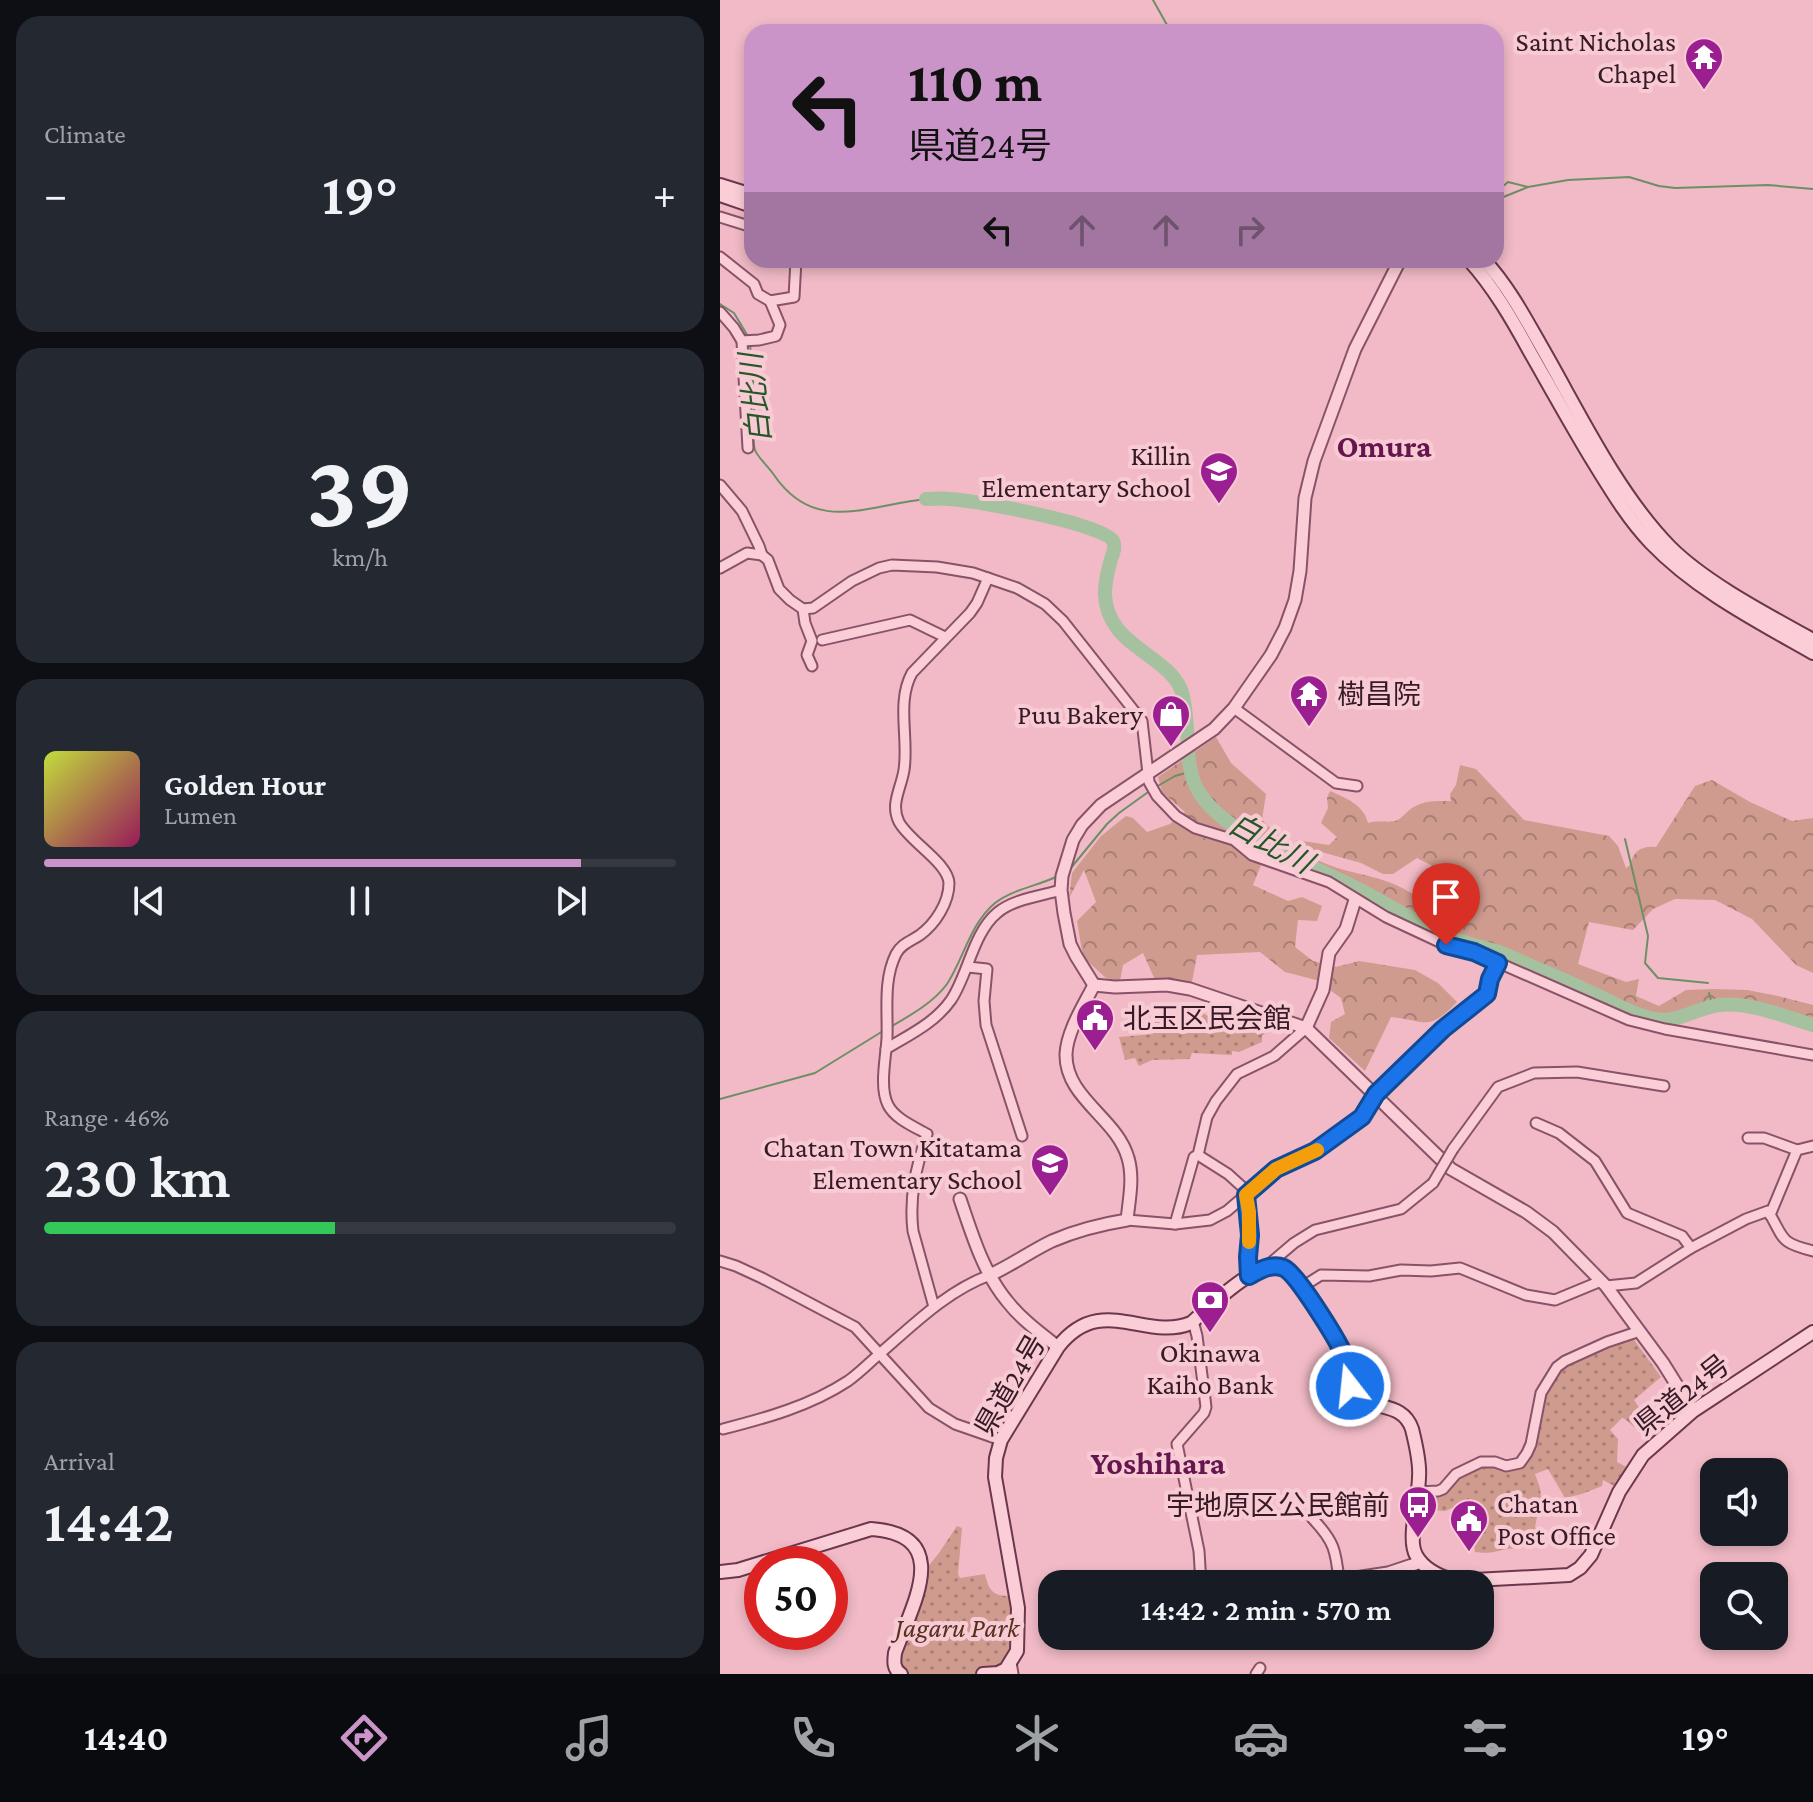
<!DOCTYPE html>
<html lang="en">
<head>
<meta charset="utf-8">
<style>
	:root { --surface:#171b24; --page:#242831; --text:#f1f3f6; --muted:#9ea1a6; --line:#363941; --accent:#cb94c9 }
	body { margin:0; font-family:"Crimson Pro","Noto Sans JP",serif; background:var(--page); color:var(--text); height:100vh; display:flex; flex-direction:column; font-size:30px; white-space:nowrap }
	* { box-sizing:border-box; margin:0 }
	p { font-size:26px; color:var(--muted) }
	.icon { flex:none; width:44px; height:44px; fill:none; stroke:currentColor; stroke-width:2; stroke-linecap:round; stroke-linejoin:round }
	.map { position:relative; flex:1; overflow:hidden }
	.panel { display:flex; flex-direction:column; gap:16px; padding:16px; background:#0d0f14; width:720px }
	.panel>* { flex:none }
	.top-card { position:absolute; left:24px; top:24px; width:760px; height:244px; border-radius:24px; box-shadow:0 4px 12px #0003; background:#cb94c9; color:#111; overflow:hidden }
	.buttons { position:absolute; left:980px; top:1458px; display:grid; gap:16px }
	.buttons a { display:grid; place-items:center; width:88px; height:88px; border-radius:16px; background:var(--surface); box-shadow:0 4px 12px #0003; font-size:40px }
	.speed { position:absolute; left:24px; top:1546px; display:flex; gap:16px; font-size:40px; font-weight:700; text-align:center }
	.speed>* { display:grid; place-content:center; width:104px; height:104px; border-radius:50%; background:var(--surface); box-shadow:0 4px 12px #0003; line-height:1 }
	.speed .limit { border:12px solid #d22; background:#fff; color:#111 }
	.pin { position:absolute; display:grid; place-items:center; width:68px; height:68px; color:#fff; margin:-82px -34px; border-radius:50% 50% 50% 0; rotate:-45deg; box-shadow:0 0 8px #0007 }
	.pin .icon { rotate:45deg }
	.me { position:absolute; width:88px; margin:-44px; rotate:344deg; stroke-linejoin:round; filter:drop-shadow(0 0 6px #0008) }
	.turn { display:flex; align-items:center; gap:28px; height:168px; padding:0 32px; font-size:36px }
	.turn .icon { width:104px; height:104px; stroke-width:2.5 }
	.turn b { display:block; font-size:56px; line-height:68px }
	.lanes { display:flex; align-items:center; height:76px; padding:0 32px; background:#0003; justify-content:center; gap:40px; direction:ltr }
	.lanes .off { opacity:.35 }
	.big { font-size:60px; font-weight:600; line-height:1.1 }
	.panel .tile { flex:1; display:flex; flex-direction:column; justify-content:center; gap:12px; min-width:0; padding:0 28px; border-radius:24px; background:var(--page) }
	.panel .dial { align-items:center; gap:0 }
	.dial b { font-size:104px; line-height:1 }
	.song { display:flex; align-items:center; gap:24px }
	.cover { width:96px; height:96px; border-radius:12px; background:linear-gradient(135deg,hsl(70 70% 55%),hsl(330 70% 35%)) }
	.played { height:8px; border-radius:4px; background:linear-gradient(90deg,var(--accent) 85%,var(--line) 85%) }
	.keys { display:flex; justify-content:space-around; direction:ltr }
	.heat { display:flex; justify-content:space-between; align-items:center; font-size:44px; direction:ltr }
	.charge { height:12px; border-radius:6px; background:linear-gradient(90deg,#34c759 46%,var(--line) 0) }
	.trip { position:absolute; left:318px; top:1570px; width:456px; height:80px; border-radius:24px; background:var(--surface); box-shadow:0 4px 12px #0003; font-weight:600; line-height:80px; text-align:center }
	.dock { display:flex; height:128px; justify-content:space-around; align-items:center; background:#090b0e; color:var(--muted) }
	.dock .icon { width:56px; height:56px }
	.dock .active { color:var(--accent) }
	.dock b { font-size:36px; color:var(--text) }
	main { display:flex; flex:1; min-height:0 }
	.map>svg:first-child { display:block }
	.forest { fill:url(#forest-crowns) }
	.park { fill:url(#park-dots) }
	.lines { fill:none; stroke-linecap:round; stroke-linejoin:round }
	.stream { stroke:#6d8f66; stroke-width:2 }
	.river { stroke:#a6c19f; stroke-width:14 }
	.minor-casing { stroke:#885368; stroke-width:13 }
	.tertiary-casing { stroke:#885368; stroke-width:15 }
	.secondary-casing { stroke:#6a374c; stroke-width:16 }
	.minor { stroke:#fbced7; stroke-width:9 }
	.tertiary { stroke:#fbced7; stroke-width:11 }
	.secondary { stroke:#fbced7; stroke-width:12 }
	.minor-bridge-casing { stroke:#885368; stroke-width:13; stroke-linecap:butt }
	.minor-bridge { stroke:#fbced7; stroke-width:9 }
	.route-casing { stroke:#114b97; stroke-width:20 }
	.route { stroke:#1a73e8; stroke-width:14 }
	.slow { stroke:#f59e0b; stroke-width:14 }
	.labels { text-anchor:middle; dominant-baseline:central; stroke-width:8; stroke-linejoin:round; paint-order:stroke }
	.poi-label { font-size:28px; fill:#361a26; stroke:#f8cad4; text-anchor:end }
	.street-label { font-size:28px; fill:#361a26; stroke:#f8cad4 }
	.park-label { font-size:28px; font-style:italic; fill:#54301f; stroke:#f8cad4 }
	.water-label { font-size:30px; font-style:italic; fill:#275728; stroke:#f8cad4 }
	.quarter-label { font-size:32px; font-weight:bold; fill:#66164f; stroke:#f8cad4 }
</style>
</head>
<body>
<main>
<section class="panel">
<div class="tile"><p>Climate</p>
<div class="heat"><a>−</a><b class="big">19°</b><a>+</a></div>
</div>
<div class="tile dial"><b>39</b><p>km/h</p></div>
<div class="tile">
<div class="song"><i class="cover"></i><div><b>Golden Hour</b><p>Lumen</p></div></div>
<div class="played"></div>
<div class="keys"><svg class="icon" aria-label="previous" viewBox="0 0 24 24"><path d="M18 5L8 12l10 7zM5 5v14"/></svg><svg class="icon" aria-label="pause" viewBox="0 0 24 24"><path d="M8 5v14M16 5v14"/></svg><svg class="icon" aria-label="next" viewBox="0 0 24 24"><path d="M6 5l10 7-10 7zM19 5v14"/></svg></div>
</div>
<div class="tile"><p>Range · 46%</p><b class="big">230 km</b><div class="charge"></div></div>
<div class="tile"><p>Arrival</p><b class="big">14:42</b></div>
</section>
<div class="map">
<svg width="1093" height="1674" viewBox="0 0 1093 1674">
	<defs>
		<pattern id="forest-crowns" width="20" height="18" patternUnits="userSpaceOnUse" patternTransform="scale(2)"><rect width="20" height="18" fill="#cf9b8e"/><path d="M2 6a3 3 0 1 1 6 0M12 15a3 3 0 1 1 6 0" fill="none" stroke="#a97e74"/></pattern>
		<pattern id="park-dots" width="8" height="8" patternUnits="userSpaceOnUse" patternTransform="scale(2)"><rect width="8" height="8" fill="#cf9b8e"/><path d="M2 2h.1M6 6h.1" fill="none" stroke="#a97e74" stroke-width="1.8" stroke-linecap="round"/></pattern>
	</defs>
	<rect width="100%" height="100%" fill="#f1bac6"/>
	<path class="forest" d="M496,737L511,763L546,794L542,820C567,845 593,862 628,871C644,875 660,878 676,885C687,890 698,897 709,903L726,873L697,858L673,874H663L641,863L587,848L576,840L609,845L617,837L601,823L608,808L607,798L610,791C626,798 644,805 648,823C658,820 666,823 675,821C682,819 686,812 692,808C704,800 717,801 731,801L730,794L736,785L740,765L756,769L804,820L889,836L898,846L906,868L910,865C913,851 922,845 936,847L975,786L992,780L1030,802L1072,821L1093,818V973L1076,965L1032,919L995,900L955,899L933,909L913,930L869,922L858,964L906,982L919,979L916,996L939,1006L966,990L992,989L1027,990L1058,996L1093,1005V1019L1015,999L992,1000L947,1023L928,1020L896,1009L793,962L719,936L595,871L563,859L541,865L533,885L568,901L582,897L602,906L597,921L578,920L575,947L593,961L616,967L639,961L695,970L718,983L737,1002C708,1032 707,1021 671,1017L645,1071L609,1038L611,1022L625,1014L621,998L596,980L565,972L540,952L477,955L472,982L457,980H435L423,953L403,965L400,981L386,978L363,957L357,921L376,902L364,870L349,898L352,873L381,836L406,816L413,818L427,832L450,824L465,812L442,792L438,777Z"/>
	<g class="park">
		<polygon points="446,1009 475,1010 493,1018 540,1022 553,1027 542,1036 542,1042 519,1052 512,1051 512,1055 472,1053 470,1059 432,1060 419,1066 415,1058 405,1060 399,1037 433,1034 435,1020 444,1016"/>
		<path d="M912,1337L941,1377L914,1400L925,1416L914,1427L905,1419L902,1418L890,1430L898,1439L897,1462L912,1470L900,1489L883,1480L882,1486L862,1494L845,1498L828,1469L815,1474L820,1488L822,1507L818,1512L815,1527L826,1536L825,1543C813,1548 800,1547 787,1549C772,1552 770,1554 755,1552L754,1545L746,1544L748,1505L742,1504L725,1511L697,1509L698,1492H715L757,1464L801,1462C810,1433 818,1392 839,1370C852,1356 893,1343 912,1337Z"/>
		<path d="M237,1526L242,1528L238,1574L240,1578L265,1574C269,1594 277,1598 296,1595L291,1662L263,1674H181L175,1653L202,1574L219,1553Z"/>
	</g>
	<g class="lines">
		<g class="stream">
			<polyline points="433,0 451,32"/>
			<polyline points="776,188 782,187 788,182 808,187 848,180 909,177 939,186 955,188 1048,185 1093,189"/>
			<polyline points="776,200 808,187"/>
			<polyline points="0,304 14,313 29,338"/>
			<path d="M30,345C33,369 34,394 34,419C35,428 32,442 35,450C38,458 49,467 54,475C95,535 148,505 206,499"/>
			<polyline points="436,787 455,776 469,772"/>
			<polyline points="905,839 928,936 925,963 938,978 988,983"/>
			<polyline points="350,869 387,824 399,813 431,790"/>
			<polyline points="989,993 993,1006"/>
			<path d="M172,1026C191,1015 214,1002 227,984C244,958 250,924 275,903C293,889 318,886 338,876"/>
			<polyline points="0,1099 95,1073 163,1031"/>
		</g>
		<path class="river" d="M206,499C214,499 222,498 230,499C253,500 384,524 393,541C396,547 393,554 391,559C384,584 380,605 397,628C414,652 457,666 463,696C475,755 453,783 512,825C550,851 595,867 636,888C667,903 695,923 727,936C744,943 762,947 779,952C792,957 805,963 818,969C839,977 859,987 879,996C897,1005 915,1015 935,1019C958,1023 977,1008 999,1005C1031,1002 1063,1016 1093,1025"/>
		<g class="minor-casing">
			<g id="minor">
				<polyline points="0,217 32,227"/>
				<polyline points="0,257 34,284 38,294 50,301 74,297 76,260"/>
				<polyline points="0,312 14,328 22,341 39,340 56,336 60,325 50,301"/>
				<polyline points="22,341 28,448"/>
				<polyline points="0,485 22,511 39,546 42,555 48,560 59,589 70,600 83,609 93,608 132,581 159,568 172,565 217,567 253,573 297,588 325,604 343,621 422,721 429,782 437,796 456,816 475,828 514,840 532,855 609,882 666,917 726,945 754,952 909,1020 945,1029 1093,1055"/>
				<polyline points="0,568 27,553 42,555"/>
				<polyline points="83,609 85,623 92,641 87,655 92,666"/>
				<polyline points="102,640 190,620 225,637"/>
				<polyline points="514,708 616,783 637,786"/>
				<polyline points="248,967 267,969 264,1001 266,1025 302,1136"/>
				<path d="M166,1049C189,1035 215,1023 231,1000C248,975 253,933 277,913C293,899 321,896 341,890"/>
				<polyline points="816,1123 839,1133 875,1161 907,1213 962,1236 971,1248"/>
				<polyline points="1028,1138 1044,1138 1077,1150 1093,1146"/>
				<polyline points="733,1149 778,1087 814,1073 857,1072 944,1086"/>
				<polyline points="478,1155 508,1174 529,1193"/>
				<polyline points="526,1195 530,1235 528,1257 529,1276"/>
				<polyline points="1050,1215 1077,1150"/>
				<polyline points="407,1220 455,1224 490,1220 507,1211 556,1169 595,1151 642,1117 656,1094 723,1029 767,994 770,979 778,963"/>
				<polyline points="455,1224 474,1157 478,1155 487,1117 496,1101 517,1074 554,1056 586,1028"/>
				<polyline points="0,1261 16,1266 42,1278 135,1327 209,1408 235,1424 281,1440"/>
				<polyline points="547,1266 574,1243 595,1230 681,1209 713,1183"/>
				<path d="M886,1286L916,1283L971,1248L1026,1219L1048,1211C1065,1239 1058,1242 1093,1251"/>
				<polyline points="582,1287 601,1275 649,1276 681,1270 711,1271 740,1268 806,1295 835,1300 881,1281"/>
				<path d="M214,1307L193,1231C189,1197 196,1167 207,1134C195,1127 175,1119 168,1105C159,1087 166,1058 167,1038C168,1011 163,980 176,954C181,944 191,941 200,935C215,924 229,903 229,883C228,863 189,841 179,822C170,804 181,789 184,770C189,738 176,702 192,673L250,613L257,603L268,578"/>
				<polyline points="473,1321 477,1336 486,1407 484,1413 457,1444 479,1551 481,1584"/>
				<path d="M3,1429C46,1418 90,1406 128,1381C138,1374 147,1365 156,1357C191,1327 226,1291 270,1275"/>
				<polyline points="698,1492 718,1491 723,1489 736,1474 761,1462 775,1462 786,1466 800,1463 807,1453 811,1444 821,1393 837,1367 845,1361 887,1342 920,1331"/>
				<path d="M592,1518C614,1541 616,1550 619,1581"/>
				<polyline points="291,1662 293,1674"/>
				<polyline points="536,1674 540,1668"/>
			</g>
		</g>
		<g class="tertiary-casing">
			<g id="tertiary">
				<polyline points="374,985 356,956 350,944 344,913 341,890 342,876 353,840 362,825 381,805 494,729 514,708 551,655 565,628 575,600 580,571 585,498 594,461 635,349 680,260"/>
				<polyline points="374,985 395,987 447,985 470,989 586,1028 731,1169 806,1212 833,1232 886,1286 943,1363 973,1411"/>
				<polyline points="586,1028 603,990 609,953 626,929 635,900"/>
				<path d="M240,1199C252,1234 263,1272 287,1301C301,1319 320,1333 338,1347"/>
				<path d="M270,1275C292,1265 311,1251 332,1241C355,1231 382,1224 407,1220C409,1200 414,1178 408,1158C397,1118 345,1098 346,1054C347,1031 364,1005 374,985"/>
				<polyline points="596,1584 668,1573 701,1562"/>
			</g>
		</g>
		<g class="secondary-casing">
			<g id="secondary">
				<polyline points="0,185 32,195"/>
				<polyline points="0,195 32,206"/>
				<path d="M749,260C774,288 792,319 810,352C830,387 850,423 871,458C889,487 907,518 931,543C976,590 1037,621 1093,653"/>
				<path d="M764,260C788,286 804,316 821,346C859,412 897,493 950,547C986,583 1048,615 1093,640"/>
				<path d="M0,1572L18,1570L151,1529C235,1535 192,1605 175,1653C174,1661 173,1669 181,1674"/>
				<path d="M263,1674L278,1673L286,1669L297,1651L298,1608L275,1477L276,1458L281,1440L338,1347C381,1292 425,1342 471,1323C490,1307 543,1252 567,1270C578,1278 586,1293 593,1304C603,1319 618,1339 625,1356C629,1368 627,1381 634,1391C649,1413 682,1399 692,1429C695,1441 700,1465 699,1477C699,1497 687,1539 696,1555C704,1570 721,1577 736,1581L849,1575L860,1568L871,1555L899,1492L923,1455L973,1411L1093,1332"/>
			</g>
		</g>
		<use href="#minor" class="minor"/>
		<use href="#tertiary" class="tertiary"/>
		<use href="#secondary" class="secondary"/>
		<g class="minor-bridge-casing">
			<polyline id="minor-bridge" points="713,1183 733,1149"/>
		</g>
		<use href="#minor-bridge" class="minor-bridge"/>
	</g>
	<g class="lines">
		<g class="route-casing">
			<path id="route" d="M630,1386C629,1376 628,1364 624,1355C617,1339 577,1274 564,1268C551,1263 540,1270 529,1276L528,1257L530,1235L526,1195L556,1169L595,1151L642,1117L656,1094L723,1029L767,994L770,979L778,963L754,952L726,945"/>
		</g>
		<use href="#route" class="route"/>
		<polyline class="slow" points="529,1242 529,1212 526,1195 556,1169 597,1150"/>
	</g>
	<defs>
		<g id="temple-pin" transform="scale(2)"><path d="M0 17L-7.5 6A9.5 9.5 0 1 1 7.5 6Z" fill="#9c1f92" stroke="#f8cad4"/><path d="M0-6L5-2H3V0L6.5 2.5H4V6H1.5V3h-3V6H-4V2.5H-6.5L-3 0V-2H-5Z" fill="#fff"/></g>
		<g id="school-pin" transform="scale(2)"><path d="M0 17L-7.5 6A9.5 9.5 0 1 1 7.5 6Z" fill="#9c1f92" stroke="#f8cad4"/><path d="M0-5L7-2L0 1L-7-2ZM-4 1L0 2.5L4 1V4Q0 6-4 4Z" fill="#fff"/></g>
		<g id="shop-pin" transform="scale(2)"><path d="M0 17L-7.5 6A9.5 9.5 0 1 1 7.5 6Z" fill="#9c1f92" stroke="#f8cad4"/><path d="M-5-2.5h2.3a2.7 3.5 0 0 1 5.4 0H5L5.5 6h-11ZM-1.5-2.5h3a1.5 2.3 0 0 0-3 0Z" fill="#fff"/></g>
		<g id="civic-pin" transform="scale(2)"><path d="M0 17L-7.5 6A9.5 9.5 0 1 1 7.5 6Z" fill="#9c1f92" stroke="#f8cad4"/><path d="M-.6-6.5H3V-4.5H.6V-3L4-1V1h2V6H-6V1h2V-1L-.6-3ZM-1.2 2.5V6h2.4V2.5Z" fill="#fff"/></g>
		<g id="bank-pin" transform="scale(2)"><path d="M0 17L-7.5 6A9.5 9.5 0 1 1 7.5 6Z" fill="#9c1f92" stroke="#f8cad4"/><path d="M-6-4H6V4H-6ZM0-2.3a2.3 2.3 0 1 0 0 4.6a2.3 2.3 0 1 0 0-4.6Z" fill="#fff"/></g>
		<g id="bus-pin" transform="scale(2)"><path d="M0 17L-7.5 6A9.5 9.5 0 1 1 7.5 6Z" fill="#9c1f92" stroke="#f8cad4"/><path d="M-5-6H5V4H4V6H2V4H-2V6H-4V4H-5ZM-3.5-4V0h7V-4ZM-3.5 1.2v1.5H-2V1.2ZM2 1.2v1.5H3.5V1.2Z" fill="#fff"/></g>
	</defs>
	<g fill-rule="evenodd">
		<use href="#temple-pin" x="984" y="57"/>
		<use href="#school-pin" x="499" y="471"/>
		<use href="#temple-pin" x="589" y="694"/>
		<use href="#shop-pin" x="451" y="714"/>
		<use href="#civic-pin" x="375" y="1018"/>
		<use href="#school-pin" x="330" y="1163"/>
		<use href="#bank-pin" x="490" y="1300"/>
		<use href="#bus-pin" x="698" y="1505"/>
		<use href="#civic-pin" x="749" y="1519"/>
	</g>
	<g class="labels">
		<g class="poi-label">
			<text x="956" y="41">Saint Nicholas<tspan x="956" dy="32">Chapel</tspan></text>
			<text x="471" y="455">Killin<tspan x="471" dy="32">Elementary School</tspan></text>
			<text x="617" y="694" text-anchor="start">樹昌院</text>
			<text x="423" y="714">Puu Bakery</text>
			<text x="403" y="1018" text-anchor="start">北玉区民会館</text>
			<text x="302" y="1147">Chatan Town Kitatama<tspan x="302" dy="32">Elementary School</tspan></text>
			<text x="490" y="1352" text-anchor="middle">Okinawa<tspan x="490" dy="32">Kaiho Bank</tspan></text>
			<text x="777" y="1503" text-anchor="start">Chatan<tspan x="777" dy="32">Post Office</tspan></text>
			<text x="670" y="1505">宇地原区公民館前</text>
		</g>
		<g class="street-label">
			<text transform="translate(290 1385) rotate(-60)">県道24号</text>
			<text transform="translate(962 1395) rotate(-38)">県道24号</text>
		</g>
		<g class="park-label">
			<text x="237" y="1627">Jagaru Park</text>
		</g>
		<g class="water-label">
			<text transform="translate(35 398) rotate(-96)">白比川</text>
			<text transform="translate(551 843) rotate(29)">白比川</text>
		</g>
		<g class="quarter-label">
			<text x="664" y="446">Omura</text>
			<text x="438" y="1463">Yoshihara</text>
		</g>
	</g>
</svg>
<div class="buttons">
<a><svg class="icon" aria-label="sound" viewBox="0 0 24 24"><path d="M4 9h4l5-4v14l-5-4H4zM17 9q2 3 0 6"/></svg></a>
<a><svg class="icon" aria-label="search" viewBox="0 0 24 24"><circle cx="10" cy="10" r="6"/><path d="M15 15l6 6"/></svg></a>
</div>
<div class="speed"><div class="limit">50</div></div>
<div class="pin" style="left:726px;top:945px;background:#d93025"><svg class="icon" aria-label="arrive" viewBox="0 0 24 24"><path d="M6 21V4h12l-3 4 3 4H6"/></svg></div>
<svg class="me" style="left:630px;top:1386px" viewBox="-20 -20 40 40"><circle r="17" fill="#1a73e8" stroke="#fff" stroke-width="3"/><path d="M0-11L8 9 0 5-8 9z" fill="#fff"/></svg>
<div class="trip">14:42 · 2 min · 570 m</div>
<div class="top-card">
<div class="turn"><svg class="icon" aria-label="left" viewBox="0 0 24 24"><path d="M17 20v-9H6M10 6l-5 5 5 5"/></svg><div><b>110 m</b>県道24号</div></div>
<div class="lanes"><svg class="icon" aria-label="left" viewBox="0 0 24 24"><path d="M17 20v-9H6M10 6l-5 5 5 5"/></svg><svg class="icon off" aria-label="ahead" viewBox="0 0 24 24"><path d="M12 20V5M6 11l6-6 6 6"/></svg><svg class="icon off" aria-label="ahead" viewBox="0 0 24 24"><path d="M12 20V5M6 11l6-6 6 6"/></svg><svg class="icon off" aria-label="right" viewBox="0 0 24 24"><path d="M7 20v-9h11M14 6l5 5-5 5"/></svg></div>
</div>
</div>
</main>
<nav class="dock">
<b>14:40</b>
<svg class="icon active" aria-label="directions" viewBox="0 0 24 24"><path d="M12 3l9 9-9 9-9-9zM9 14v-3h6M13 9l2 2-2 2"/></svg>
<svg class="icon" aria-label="music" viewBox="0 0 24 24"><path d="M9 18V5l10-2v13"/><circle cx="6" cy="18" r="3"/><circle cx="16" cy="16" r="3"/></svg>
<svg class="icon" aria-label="phone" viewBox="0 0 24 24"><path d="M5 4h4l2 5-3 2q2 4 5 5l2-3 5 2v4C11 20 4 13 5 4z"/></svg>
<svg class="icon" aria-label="climate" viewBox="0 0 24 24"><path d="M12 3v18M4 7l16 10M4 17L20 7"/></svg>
<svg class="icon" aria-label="car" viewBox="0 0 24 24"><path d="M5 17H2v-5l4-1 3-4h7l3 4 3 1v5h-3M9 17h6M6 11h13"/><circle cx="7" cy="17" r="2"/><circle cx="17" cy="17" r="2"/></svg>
<svg class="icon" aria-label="filters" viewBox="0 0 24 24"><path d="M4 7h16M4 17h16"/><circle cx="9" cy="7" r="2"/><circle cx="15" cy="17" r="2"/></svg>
<b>19°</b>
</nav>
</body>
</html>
